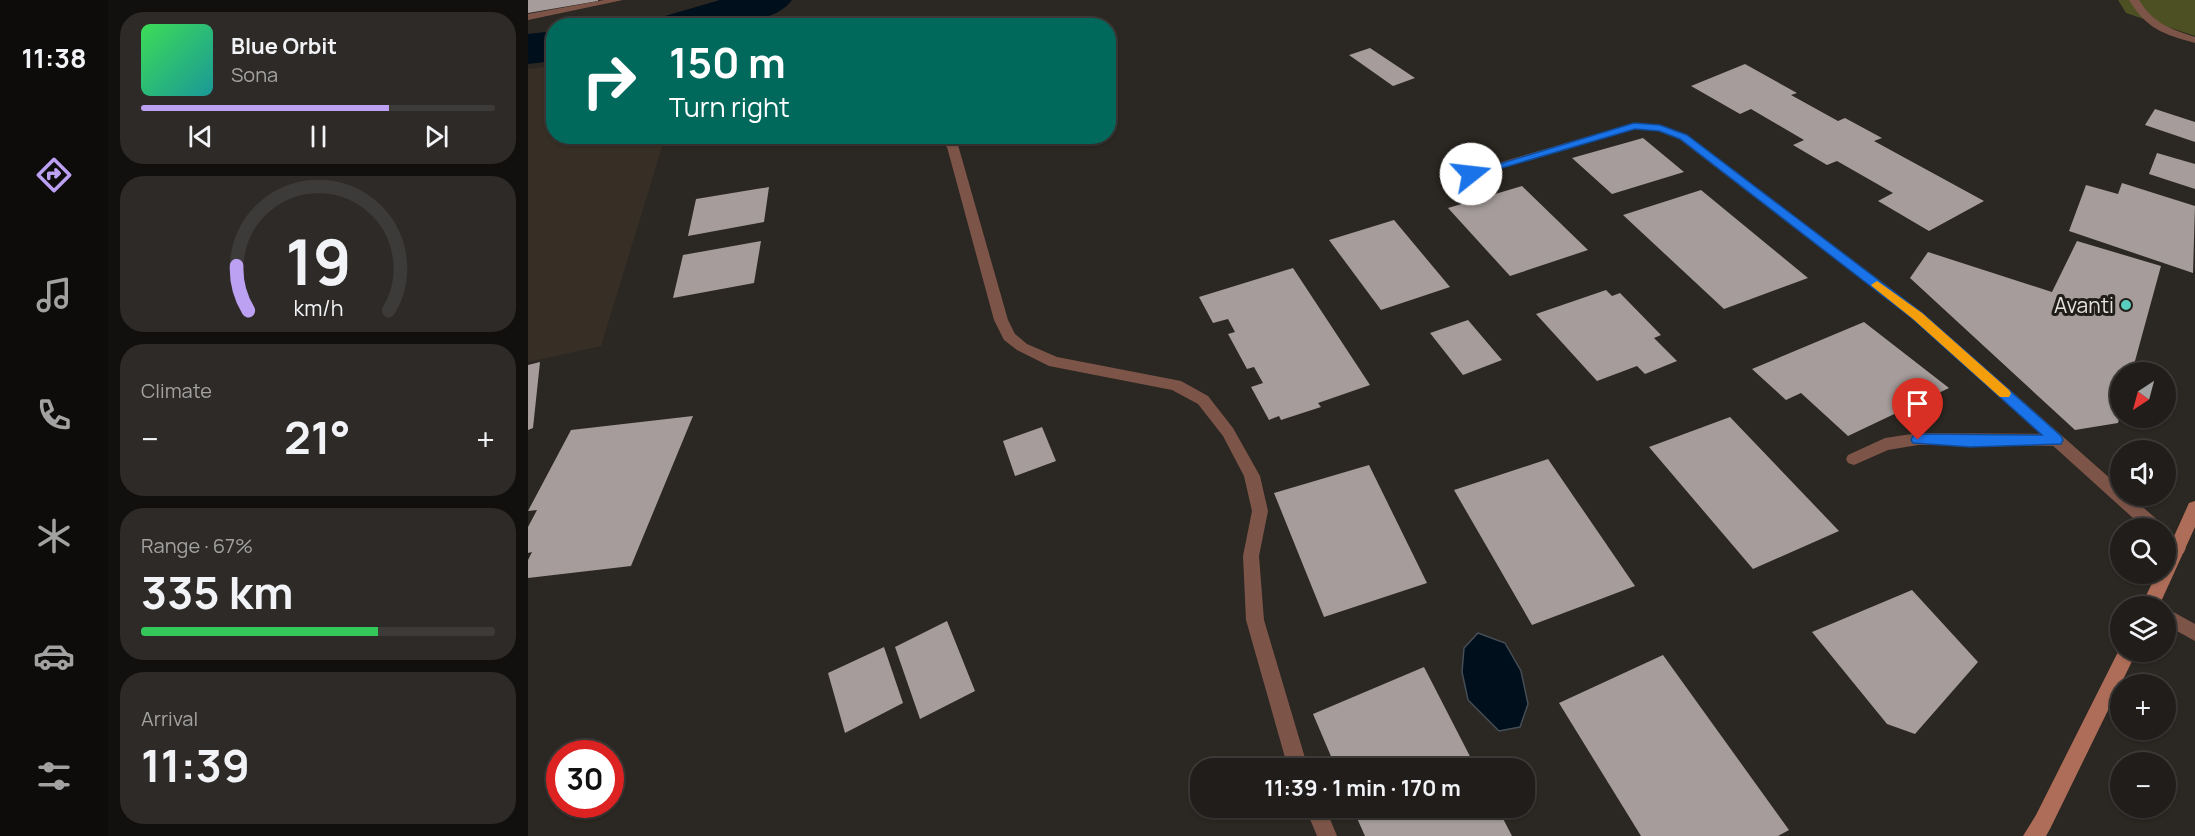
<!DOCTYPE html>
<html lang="en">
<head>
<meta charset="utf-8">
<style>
	:root { --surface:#201d1a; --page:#2d2a27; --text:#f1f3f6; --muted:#a2a2a2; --line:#3d3b39; --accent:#bca0f2 }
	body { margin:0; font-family:Manrope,sans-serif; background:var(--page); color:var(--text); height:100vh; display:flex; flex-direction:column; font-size:22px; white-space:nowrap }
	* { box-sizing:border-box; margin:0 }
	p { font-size:20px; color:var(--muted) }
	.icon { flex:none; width:33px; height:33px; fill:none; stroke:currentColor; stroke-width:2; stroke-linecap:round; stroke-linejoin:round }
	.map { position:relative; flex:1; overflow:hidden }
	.side { display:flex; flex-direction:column; gap:12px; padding:12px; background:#12100e; width:420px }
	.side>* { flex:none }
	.hud { position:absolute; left:18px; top:18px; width:570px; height:126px; border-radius:24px; box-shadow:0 2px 4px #0004,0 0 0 2px var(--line); background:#00695c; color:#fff; overflow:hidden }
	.needle { width:39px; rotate:216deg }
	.controls { position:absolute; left:1582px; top:362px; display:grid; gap:12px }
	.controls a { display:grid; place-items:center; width:66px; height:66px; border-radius:50%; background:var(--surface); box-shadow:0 2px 4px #0004,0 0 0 2px var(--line); font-size:30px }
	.speed { position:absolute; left:18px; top:740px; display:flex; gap:12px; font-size:30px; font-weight:700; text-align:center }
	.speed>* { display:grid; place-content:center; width:78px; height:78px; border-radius:50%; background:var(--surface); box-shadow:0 2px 4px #0004,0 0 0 2px var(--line); line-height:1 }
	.speed .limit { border:9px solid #d22; background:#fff; color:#111 }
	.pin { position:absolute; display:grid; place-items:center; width:51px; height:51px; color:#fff; margin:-62px -26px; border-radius:50% 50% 50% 0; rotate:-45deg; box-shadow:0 0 6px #0007 }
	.pin .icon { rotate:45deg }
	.me { position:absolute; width:66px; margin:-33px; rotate:74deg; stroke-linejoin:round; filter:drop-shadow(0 0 4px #0008) }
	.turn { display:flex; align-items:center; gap:21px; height:126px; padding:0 24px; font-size:27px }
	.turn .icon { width:78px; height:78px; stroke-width:2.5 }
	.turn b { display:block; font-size:42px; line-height:51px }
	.big { font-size:45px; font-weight:700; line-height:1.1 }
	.side .tile { flex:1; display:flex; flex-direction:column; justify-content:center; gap:9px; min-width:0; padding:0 21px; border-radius:24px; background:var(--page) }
	.side .dial { align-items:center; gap:0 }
	.dial svg { height:156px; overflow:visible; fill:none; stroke:var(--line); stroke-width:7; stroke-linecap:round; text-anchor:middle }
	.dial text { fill:var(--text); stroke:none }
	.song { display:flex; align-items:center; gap:18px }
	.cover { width:72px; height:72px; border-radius:9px; background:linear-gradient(135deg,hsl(130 70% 55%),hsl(180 70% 35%)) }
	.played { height:6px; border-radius:3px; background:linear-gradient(90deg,var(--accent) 70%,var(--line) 70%) }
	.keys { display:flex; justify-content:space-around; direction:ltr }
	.heat { display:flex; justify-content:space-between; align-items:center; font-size:33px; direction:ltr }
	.charge { height:9px; border-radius:4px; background:linear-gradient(90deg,#34c759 67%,var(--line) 0) }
	.trip { position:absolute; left:662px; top:758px; width:345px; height:60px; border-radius:24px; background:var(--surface); box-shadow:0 2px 4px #0004,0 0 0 2px var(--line); font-weight:700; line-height:60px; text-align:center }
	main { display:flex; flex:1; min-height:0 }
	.tabs { display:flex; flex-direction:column; width:108px; justify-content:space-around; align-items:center; background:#0d0c0a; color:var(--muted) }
	.tabs .icon { width:42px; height:42px }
	.tabs .selected { color:var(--accent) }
	.tabs b { font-size:27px; color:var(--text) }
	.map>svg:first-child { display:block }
	.built { fill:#372f25 }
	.green { fill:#4c5022 }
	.water { fill:#000f1c; stroke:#454e56; stroke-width:1.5 }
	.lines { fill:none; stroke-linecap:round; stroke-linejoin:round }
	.river { fill:#000f1c; fill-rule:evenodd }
	.building { fill:#a59c9b }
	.service { fill:#7d5548; fill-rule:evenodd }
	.minor { fill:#7d5548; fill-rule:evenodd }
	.secondary { fill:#ad6d58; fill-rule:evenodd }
	.route { fill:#1a73e8; stroke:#114b97; stroke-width:1.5 }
	.slow { fill:#f59e0b }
	.poi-dot { fill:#59cebe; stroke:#211d18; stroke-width:2 }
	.labels { text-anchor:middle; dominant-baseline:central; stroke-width:6; stroke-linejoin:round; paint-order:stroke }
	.poi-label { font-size:21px; fill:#e5e2df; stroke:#211d18; text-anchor:end }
</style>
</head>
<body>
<main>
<nav class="tabs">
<b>11:38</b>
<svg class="icon selected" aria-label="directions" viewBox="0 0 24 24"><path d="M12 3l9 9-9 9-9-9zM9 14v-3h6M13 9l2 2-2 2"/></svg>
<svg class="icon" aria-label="music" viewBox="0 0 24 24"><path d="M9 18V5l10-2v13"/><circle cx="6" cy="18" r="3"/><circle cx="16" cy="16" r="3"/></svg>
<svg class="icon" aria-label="phone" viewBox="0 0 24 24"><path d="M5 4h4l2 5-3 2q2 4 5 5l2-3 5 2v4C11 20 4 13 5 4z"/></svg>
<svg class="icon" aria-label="climate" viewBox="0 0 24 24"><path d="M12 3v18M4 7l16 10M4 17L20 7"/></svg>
<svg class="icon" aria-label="car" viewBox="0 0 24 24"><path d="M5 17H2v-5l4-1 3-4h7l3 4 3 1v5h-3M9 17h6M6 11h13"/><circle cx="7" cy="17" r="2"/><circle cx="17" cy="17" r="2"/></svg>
<svg class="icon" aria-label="filters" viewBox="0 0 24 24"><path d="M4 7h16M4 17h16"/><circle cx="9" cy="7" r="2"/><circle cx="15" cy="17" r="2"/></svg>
</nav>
<section class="side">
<div class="tile">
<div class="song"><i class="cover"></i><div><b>Blue Orbit</b><p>Sona</p></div></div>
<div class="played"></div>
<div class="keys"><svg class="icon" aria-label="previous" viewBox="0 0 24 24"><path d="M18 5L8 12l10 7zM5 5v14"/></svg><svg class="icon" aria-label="pause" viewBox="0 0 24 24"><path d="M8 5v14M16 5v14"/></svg><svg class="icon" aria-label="next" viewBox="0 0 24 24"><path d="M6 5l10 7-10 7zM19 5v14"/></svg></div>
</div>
<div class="tile dial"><svg viewBox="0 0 100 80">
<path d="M14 69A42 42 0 1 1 86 69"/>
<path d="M14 69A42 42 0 0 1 8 46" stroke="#bca0f2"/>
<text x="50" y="56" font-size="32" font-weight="700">19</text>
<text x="50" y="72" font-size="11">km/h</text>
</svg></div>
<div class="tile"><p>Climate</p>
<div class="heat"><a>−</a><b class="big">21°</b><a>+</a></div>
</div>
<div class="tile"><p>Range · 67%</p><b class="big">335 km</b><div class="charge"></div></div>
<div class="tile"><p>Arrival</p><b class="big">11:39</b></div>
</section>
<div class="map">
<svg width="1667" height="836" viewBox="0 0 1667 836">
	<rect width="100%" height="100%" fill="#2b2722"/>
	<polygon class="built" points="25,66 26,136 137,137 73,346 0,362 0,69"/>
	<polygon class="green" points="1590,0 1667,0 1667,36 1598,13"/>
	<polygon class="water" points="950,633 977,643 993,671 1000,704 992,727 971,731 940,700 934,672 936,648"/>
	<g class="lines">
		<g class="river">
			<path d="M192,0H264C243,30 165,26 131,26L137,16Z"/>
			<polygon points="26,31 26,61 0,64 0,34"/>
		</g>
	</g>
	<g class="building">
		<polygon points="0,0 70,0 70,1 0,13"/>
		<polygon points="842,48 887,78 865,86 821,55"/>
		<polygon points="1217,64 1269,93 1263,95 1310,121 1317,118 1354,138 1346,141 1456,201 1401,231 1350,201 1365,193 1309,161 1299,165 1265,145 1276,140 1223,109 1212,114 1163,86"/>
		<polygon points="1627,109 1667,122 1667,142 1617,125"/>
		<polygon points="490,136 521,136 521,138 492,144"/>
		<polygon points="1115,138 1156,172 1084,194 1044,158"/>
		<polygon points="1629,153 1667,164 1667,189 1621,174"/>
		<polygon points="1594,183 1667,206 1665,273 1541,231 1558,185 1590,194"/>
		<polygon points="994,186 1060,250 982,276 920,208"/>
		<polygon points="241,187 236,222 160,236 168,199"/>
		<polygon points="1173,190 1280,278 1196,309 1095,215"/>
		<polygon points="866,220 922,287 853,310 801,240"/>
		<polygon points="233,241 226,283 145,298 155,255"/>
		<polygon points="1549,241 1633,266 1604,372 1593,372 1593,411 1590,423 1547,430 1382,278 1400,252 1524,292"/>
		<polygon points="765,268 842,385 790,403 793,407 753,420 751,416 741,420 723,387 735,383 726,367 719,369 700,334 707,332 700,319 685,323 671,297"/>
		<polygon points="1078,290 1084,296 1092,293 1133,335 1126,338 1149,361 1117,374 1109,366 1069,381 1008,314"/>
		<polygon points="940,320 974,360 935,375 902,333"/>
		<polygon points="1336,322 1421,388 1320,436 1273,393 1258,400 1224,369"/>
		<polygon points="12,362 5,428 0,430 0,365"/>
		<polygon points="165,416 103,566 0,578 0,560 4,552 0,553 0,527 9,510 0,511 43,430"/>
		<polygon points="1202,417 1311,531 1225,569 1121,447"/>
		<polygon points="514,427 528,461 487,476 475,441"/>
		<polygon points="1020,459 1107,586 1004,625 926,490"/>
		<polygon points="841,465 899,583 796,617 746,493"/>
		<polygon points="1384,590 1450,662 1387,734 1359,724 1284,632"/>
		<polygon points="419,621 447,691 392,719 367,647"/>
		<polygon points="356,647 375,703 317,733 300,673"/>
		<polygon points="1135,655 1261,830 1250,836 1113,836 1031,703"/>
		<polygon points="896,667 948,768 808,768 785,714"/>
		<polygon points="824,807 969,807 984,836 837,836"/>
	</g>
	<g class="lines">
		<g class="service">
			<path d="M1601,0H1611C1625,23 1642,29 1667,37V43C1635,34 1619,29 1601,0Z"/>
			<polygon points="1390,433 1529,434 1534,436 1537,440 1534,444 1529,446 1390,445 1360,450 1326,465 1320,463 1318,459 1320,455 1357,438"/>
			<polygon points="1638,608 1667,624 1667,641 1638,625"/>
		</g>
		<g class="minor">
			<polygon points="76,0 95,0 0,20 0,14"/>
			<polygon points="1106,123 1132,125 1159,135 1395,313 1593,488 1593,495 1601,495 1633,523 1635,528 1616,528 1385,319 1151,139 1130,131 1106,129 947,176 943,177 937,174 939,172"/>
			<polygon points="406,136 419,136 430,145 480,320 487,334 499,344 529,357 653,381 680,396 705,428 732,476 740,511 731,556 736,620 780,768 760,768 718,620 715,556 724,511 716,476 695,436 670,404 644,390 521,366 489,350 476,340 466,320 419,147"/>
			<polygon points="1638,531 1656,543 1658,548 1656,553 1650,555 1638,548"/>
			<polygon points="777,807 797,807 809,836 789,836"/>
		</g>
		<g class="secondary">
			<polygon points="1667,501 1667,527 1631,606 1613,606 1629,573 1638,573 1638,554 1661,503"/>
			<polygon points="1593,646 1593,651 1609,651 1522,829 1518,836 1495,836 1508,815"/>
		</g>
	</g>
	<polygon class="route" points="1106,123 1132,125 1159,135 1394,313 1533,436 1535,440 1533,444 1442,447 1385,443 1383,440 1385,436 1390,434 1514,435 1385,319 1152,139 1131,131 1107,129 947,176 938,174"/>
	<polygon class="slow" points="1349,281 1394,313 1481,390 1483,393 1481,397 1472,397 1385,319 1345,287 1343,285"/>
	<circle class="poi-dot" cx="1598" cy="305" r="6"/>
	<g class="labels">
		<g class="poi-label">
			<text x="1586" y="305">Avanti</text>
		</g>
	</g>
</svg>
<div class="controls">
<a><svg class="needle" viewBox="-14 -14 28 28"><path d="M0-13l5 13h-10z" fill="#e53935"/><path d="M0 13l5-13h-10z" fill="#a2a2a2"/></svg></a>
<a><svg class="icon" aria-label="sound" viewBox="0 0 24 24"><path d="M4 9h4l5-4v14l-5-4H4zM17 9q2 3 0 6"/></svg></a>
<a><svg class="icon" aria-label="search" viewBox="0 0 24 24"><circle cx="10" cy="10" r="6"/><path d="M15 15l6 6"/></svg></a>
<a><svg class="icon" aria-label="layers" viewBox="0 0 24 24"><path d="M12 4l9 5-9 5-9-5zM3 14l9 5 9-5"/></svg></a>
<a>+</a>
<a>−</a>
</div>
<div class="speed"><div class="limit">30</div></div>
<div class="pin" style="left:1390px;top:440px;background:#d93025"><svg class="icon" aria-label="arrive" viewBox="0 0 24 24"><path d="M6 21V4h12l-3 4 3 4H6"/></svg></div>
<svg class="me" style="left:943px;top:174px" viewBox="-20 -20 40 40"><circle r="19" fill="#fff"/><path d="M0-13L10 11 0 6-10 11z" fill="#1a73e8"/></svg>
<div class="trip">11:39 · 1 min · 170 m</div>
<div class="hud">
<div class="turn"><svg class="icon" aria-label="right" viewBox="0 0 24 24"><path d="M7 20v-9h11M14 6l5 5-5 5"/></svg><div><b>150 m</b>Turn right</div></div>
</div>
</div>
</main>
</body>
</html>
